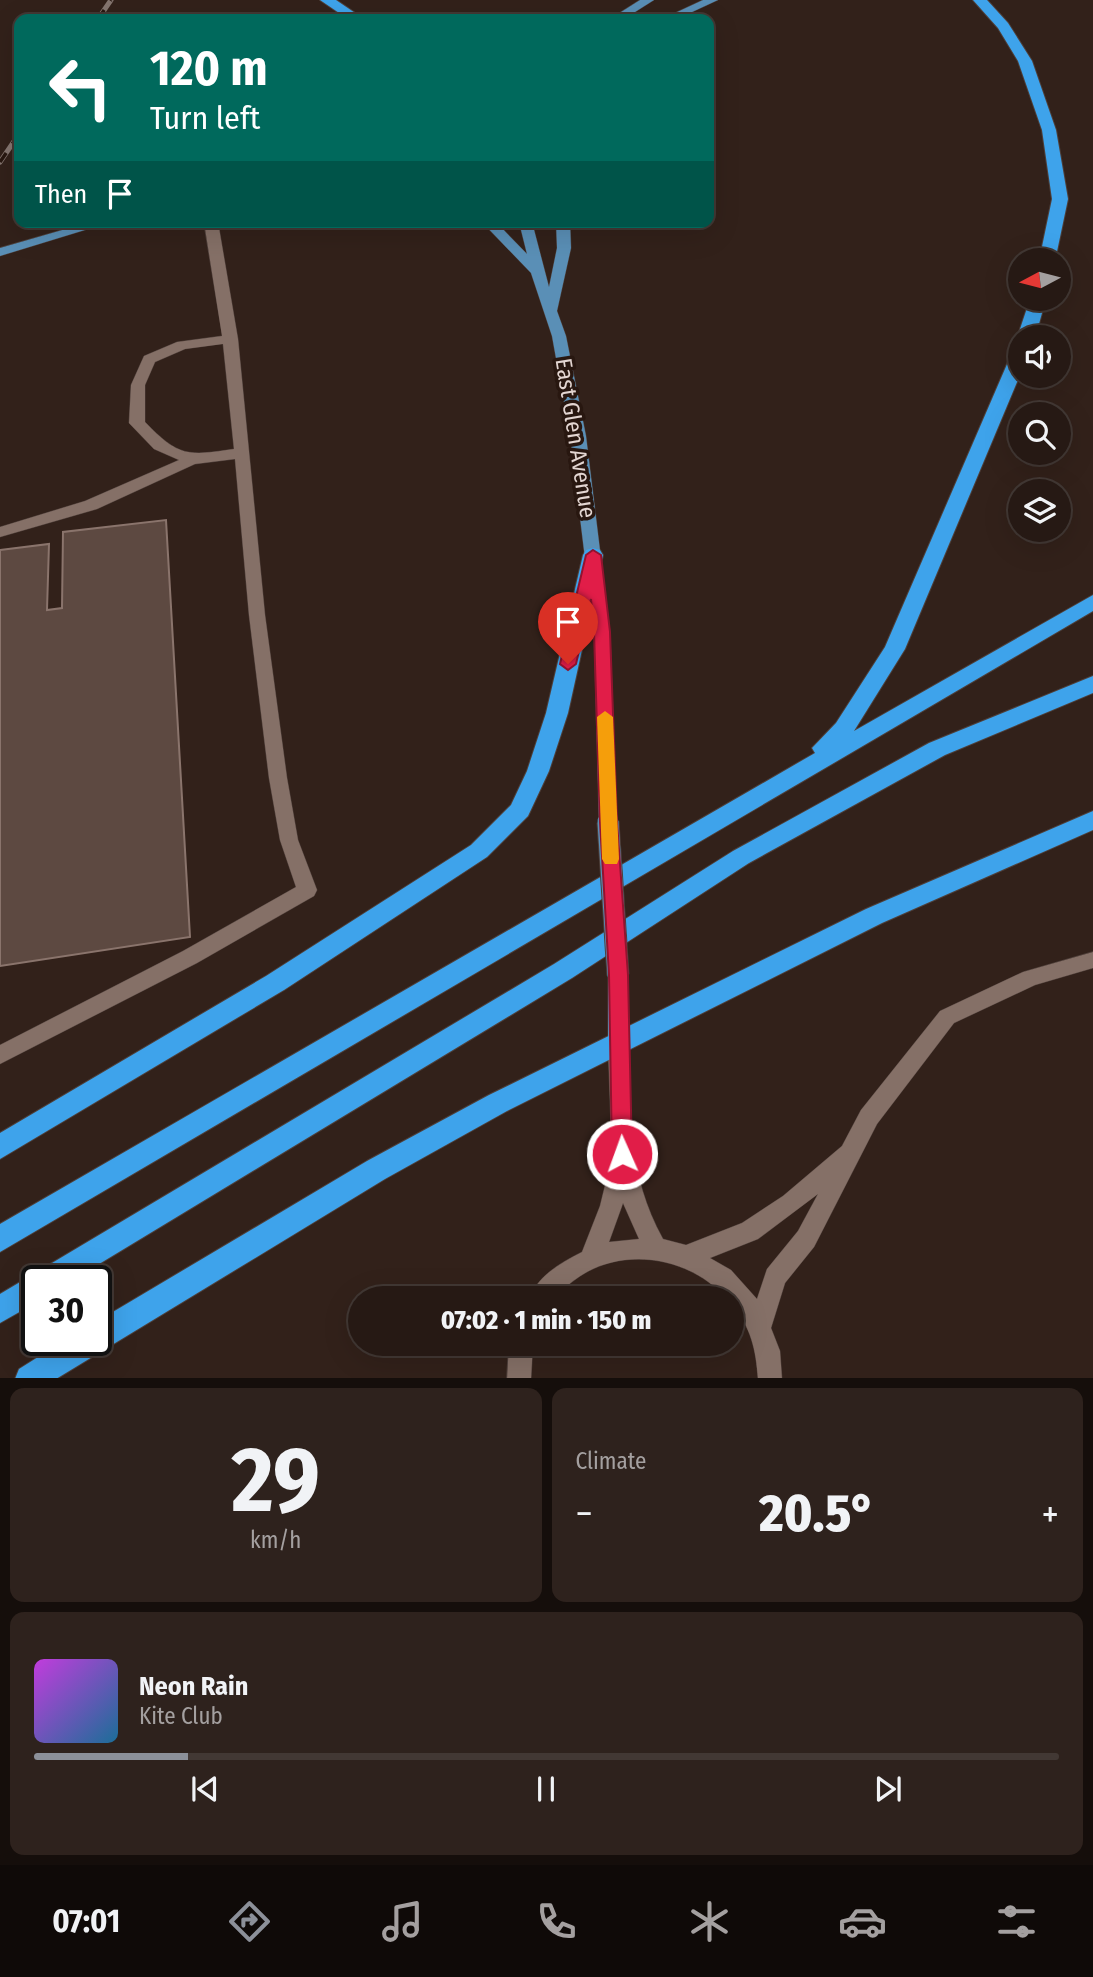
<!DOCTYPE html>
<html lang="en">
<head>
<meta charset="utf-8">
<style>
	:root { --surface:#261914; --page:#2e221d; --text:#f1f3f6; --muted:#a4a0a0; --line:#423834; --accent:#8c9099 }
	body { margin:0; font-family:"Fira Sans Condensed",sans-serif; background:var(--page); color:var(--text); height:100vh; display:flex; flex-direction:column; font-size:26px; white-space:nowrap }
	* { box-sizing:border-box; margin:0 }
	p { font-size:23px; color:var(--muted) }
	.icon { flex:none; width:38px; height:38px; fill:none; stroke:currentColor; stroke-width:2; stroke-linecap:round; stroke-linejoin:round }
	.map { position:relative; height:1378px; overflow:hidden }
	.drawer { display:flex; flex-direction:column; gap:10px; padding:10px; background:#150e0b; flex:1 }
	.drawer>* { flex:none }
	.guide { position:absolute; left:14px; top:14px; width:700px; height:214px; border-radius:14px; box-shadow:0 7px 28px #0002,0 0 0 2px var(--line); background:#00695c; color:#fff; overflow:hidden }
	.needle { width:46px; rotate:263deg }
	.tools { position:absolute; left:1008px; top:248px; display:grid; gap:14px }
	.tools a { display:grid; place-items:center; width:63px; height:63px; border-radius:50%; background:var(--surface); box-shadow:0 7px 28px #0002,0 0 0 2px var(--line); font-size:35px }
	.speed { position:absolute; left:21px; top:1265px; display:flex; gap:14px; font-size:35px; font-weight:700; text-align:center }
	.speed>* { display:grid; place-content:center; width:91px; height:91px; border-radius:50%; background:var(--surface); box-shadow:0 7px 28px #0002,0 0 0 2px var(--line); line-height:1 }
	.speed .limit { border:4px solid #111; border-radius:10px; background:#fff; color:#111 }
	.pin { position:absolute; display:grid; place-items:center; width:60px; height:60px; color:#fff; margin:-72px -30px; border-radius:50% 50% 50% 0; rotate:-45deg; box-shadow:0 0 7px #0007 }
	.pin .icon { rotate:45deg }
	.me { position:absolute; width:77px; margin:-38px; rotate:358deg; stroke-linejoin:round; filter:drop-shadow(0 0 5px #0008) }
	.turn { display:flex; align-items:center; gap:24px; height:147px; padding:0 21px; font-size:32px }
	.turn .icon { width:91px; height:91px; stroke-width:2.5 }
	.turn b { display:block; font-size:49px; line-height:60px }
	.then { display:flex; align-items:center; height:66px; padding:0 21px; background:#0003; gap:14px; font-size:26px }
	.big { font-size:52px; font-weight:800; line-height:1.1 }
	.drawer .card { flex:1; display:flex; flex-direction:column; justify-content:center; gap:10px; min-width:0; padding:0 24px; border-radius:14px; background:var(--page) }
	.drawer .dial { align-items:center; gap:0 }
	.dial b { font-size:91px; line-height:1 }
	.song { display:flex; align-items:center; gap:21px }
	.cover { width:84px; height:84px; border-radius:10px; background:linear-gradient(135deg,hsl(290 70% 55%),hsl(200 70% 35%)) }
	.played { height:7px; border-radius:4px; background:linear-gradient(90deg,var(--accent) 15%,var(--line) 15%) }
	.keys { display:flex; justify-content:space-around; direction:ltr }
	.heat { display:flex; justify-content:space-between; align-items:center; font-size:38px; direction:ltr }
	.drawer .tiles { flex:1; display:grid; gap:10px; grid-template-columns:1fr 1fr }
	.card:last-child { grid-column:span 2 }
	.trip { position:absolute; left:348px; top:1286px; width:396px; height:70px; border-radius:35px; background:var(--surface); box-shadow:0 7px 28px #0002,0 0 0 2px var(--line); font-weight:800; line-height:70px; text-align:center }
	.tab-bar { display:flex; height:112px; justify-content:space-around; align-items:center; background:#0f0a08; color:var(--muted) }
	.tab-bar .icon { width:49px; height:49px }
	.tab-bar .current { color:var(--accent) }
	.tab-bar b { font-size:32px; color:var(--text) }
	.map>svg:first-child { display:block }
	.building { fill:#5d4941; stroke:#8a746c; stroke-width:2 }
	.lines { fill:none; stroke-linecap:round; stroke-linejoin:round }
	.minor-casing { stroke:#4e3f3a; stroke-width:1 }
	.major-casing { stroke:#4e3f3a; stroke-width:1 }
	.highway-casing { stroke:#4e3f3a; stroke-width:2 }
	.minor { fill:#857067; fill-rule:evenodd }
	.major { fill:#5a8fb6; fill-rule:evenodd }
	.highway { fill:#3ea3eb; fill-rule:evenodd }
	.rail-casing { stroke:#84756f; stroke-width:5 }
	.rail { stroke:#281710; stroke-width:3.5; stroke-dasharray:11; stroke-linecap:butt }
	.major-bridge-casing { stroke:#4e3f3a; stroke-width:23; stroke-linecap:butt }
	.major-bridge { stroke:#5a8fb6; stroke-width:21 }
	.route { fill:#e11d48; stroke:#92132f; stroke-width:2 }
	.slow { fill:#f59e0b }
	.labels { text-anchor:middle; dominant-baseline:central; stroke-width:7; stroke-linejoin:round; paint-order:stroke }
	.street-label { font-size:23px; fill:#e3d6d2; stroke:#281710 }
</style>
</head>
<body>
<div class="map">
<svg width="1093" height="1379" viewBox="0 0 1093 1379">
	<rect width="100%" height="100%" fill="#32211a"/>
	<polygon class="building" points="166,520 190,937 0,966 0,550 49,544 47,610 62,608 63,532"/>
	<g class="lines">
		<g class="minor-casing">
			<g id="minor">
				<path d="M204,222H218L238,339L265,615L287,778L298,840L317,890L314,896L197,963L0,1064V1045L183,951L296,887L280,840L269,778L249,615L235,459L195,464L97,509L0,537V527L85,501L179,460L154,449L129,423L131,385L144,356L177,342L222,336ZM223,344L234,449C187,456 179,457 145,422V385L155,362L185,349Z"/>
				<path d="M1093,952V968L1035,985L954,1023L877,1124L814,1247L785,1283L771,1328L780,1351L782,1379H758C756,1350 751,1327 732,1305V1298H726C690,1257 622,1245 576,1279C568,1284 562,1292 556,1298H530C537,1276 562,1262 582,1252L600,1206L612,1157L608,1045L611,1039L618,1036L625,1039L628,1045C631,1118 627,1173 663,1239L686,1245L742,1223L783,1196L842,1146L861,1110L940,1011L1023,972ZM818,1194L798,1231L767,1269L757,1299L731,1270L710,1258L758,1239ZM623,1203L639,1239L609,1242L622,1206Z"/>
				<polygon points="509,1344 533,1344 531,1379 507,1379"/>
			</g>
		</g>
		<g class="major-casing">
			<g id="major">
				<polygon points="640,0 654,0 624,19 610,19"/>
				<polygon points="703,0 718,0 677,19 662,19"/>
				<polygon points="90,222 111,222 0,256 0,248"/>
				<polygon points="482,222 496,222 527,254 519,222 532,222 549,287 557,248 556,222 570,222 571,248 557,311 566,336 586,436 610,632 617,822 615,827 608,829 601,827 599,822 594,632 570,436 552,336 531,273"/>
				<polygon points="618,967 625,969 628,975 628,1045 625,1051 618,1054 611,1051 608,1045 608,975 611,969"/>
			</g>
		</g>
		<g class="highway-casing">
			<g id="highway">
				<polygon points="320,0 336,0 364,19 348,19"/>
				<polygon points="973,0 987,0 1008,23 1032,61 1056,130 1068,199 1055,261 1039,261 1052,199 1042,130 1018,61 998,28"/>
				<polygon points="1030,299 1046,299 1035,338 1020,338 1020,342 1017,338"/>
				<polygon points="1020,350 1020,375 905,649 854,731 1093,595 1093,611 0,1252 0,1224 815,753 812,748 836,723 885,647 1011,355"/>
				<polygon points="593,548 600,550 603,555 568,713 549,771 528,816 487,857 284,990 0,1159 0,1133 266,976 471,845 511,805 527,771 546,713 583,555 586,550"/>
				<polygon points="1093,676 1093,693 945,755 749,863 572,978 71,1281 37,1281 37,1302 0,1323 0,1294 554,964 733,851 929,743"/>
				<polygon points="1093,811 1093,830 882,923 507,1111 385,1179 56,1379 15,1379 19,1369 65,1340 96,1340 96,1322 367,1161 489,1095 866,909"/>
			</g>
		</g>
		<use href="#minor" class="minor"/>
		<use href="#major" class="major"/>
		<use href="#highway" class="highway"/>
		<g class="rail-casing">
			<g id="rail">
				<polyline points="98,19 111,0"/>
				<polyline points="0,162 19,134"/>
			</g>
		</g>
		<use href="#rail" class="rail"/>
		<g class="major-bridge-casing">
			<polyline id="major-bridge" points="608,822 618,975"/>
		</g>
		<use href="#major-bridge" class="major-bridge"/>
	</g>
	<polygon class="route" points="593,550 601,555 610,632 617,822 628,975 632,1154 629,1160 622,1163 615,1160 612,1154 609,975 600,822 594,632 591,599 576,664 568,670 560,664 586,555"/>
	<polygon class="slow" points="605,711 613,717 619,859 617,864 605,864 602,859 597,717"/>
	<g class="labels">
		<g class="street-label">
			<text transform="translate(576 438) rotate(81)">East Glen Avenue</text>
		</g>
	</g>
</svg>
<div class="tools">
<a><svg class="needle" viewBox="-14 -14 28 28"><path d="M0-13l5 13h-10z" fill="#e53935"/><path d="M0 13l5-13h-10z" fill="#a4a0a0"/></svg></a>
<a><svg class="icon" aria-label="sound" viewBox="0 0 24 24"><path d="M4 9h4l5-4v14l-5-4H4zM17 9q2 3 0 6"/></svg></a>
<a><svg class="icon" aria-label="search" viewBox="0 0 24 24"><circle cx="10" cy="10" r="6"/><path d="M15 15l6 6"/></svg></a>
<a><svg class="icon" aria-label="layers" viewBox="0 0 24 24"><path d="M12 4l9 5-9 5-9-5zM3 14l9 5 9-5"/></svg></a>
</div>
<div class="speed"><div class="limit">30</div></div>
<div class="pin" style="left:568px;top:664px;background:#d93025"><svg class="icon" aria-label="arrive" viewBox="0 0 24 24"><path d="M6 21V4h12l-3 4 3 4H6"/></svg></div>
<svg class="me" style="left:622px;top:1154px" viewBox="-20 -20 40 40"><circle r="17" fill="#e11d48" stroke="#fff" stroke-width="3"/><path d="M0-11L8 9 0 5-8 9z" fill="#fff"/></svg>
<div class="trip">07:02 · 1 min · 150 m</div>
<div class="guide">
<div class="turn"><svg class="icon" aria-label="left" viewBox="0 0 24 24"><path d="M17 20v-9H6M10 6l-5 5 5 5"/></svg><div><b>120 m</b>Turn left</div></div>
<div class="then">Then<svg class="icon" aria-label="arrive" viewBox="0 0 24 24"><path d="M6 21V4h12l-3 4 3 4H6"/></svg></div>
</div>
</div>
<section class="drawer">
<div class="tiles">
<div class="card dial"><b>29</b><p>km/h</p></div>
<div class="card"><p>Climate</p>
<div class="heat"><a>−</a><b class="big">20.5°</b><a>+</a></div>
</div>
<div class="card">
<div class="song"><i class="cover"></i><div><b>Neon Rain</b><p>Kite Club</p></div></div>
<div class="played"></div>
<div class="keys"><svg class="icon" aria-label="previous" viewBox="0 0 24 24"><path d="M18 5L8 12l10 7zM5 5v14"/></svg><svg class="icon" aria-label="pause" viewBox="0 0 24 24"><path d="M8 5v14M16 5v14"/></svg><svg class="icon" aria-label="next" viewBox="0 0 24 24"><path d="M6 5l10 7-10 7zM19 5v14"/></svg></div>
</div>
</div>
</section>
<nav class="tab-bar">
<b>07:01</b>
<svg class="icon current" aria-label="directions" viewBox="0 0 24 24"><path d="M12 3l9 9-9 9-9-9zM9 14v-3h6M13 9l2 2-2 2"/></svg>
<svg class="icon" aria-label="music" viewBox="0 0 24 24"><path d="M9 18V5l10-2v13"/><circle cx="6" cy="18" r="3"/><circle cx="16" cy="16" r="3"/></svg>
<svg class="icon" aria-label="phone" viewBox="0 0 24 24"><path d="M5 4h4l2 5-3 2q2 4 5 5l2-3 5 2v4C11 20 4 13 5 4z"/></svg>
<svg class="icon" aria-label="climate" viewBox="0 0 24 24"><path d="M12 3v18M4 7l16 10M4 17L20 7"/></svg>
<svg class="icon" aria-label="car" viewBox="0 0 24 24"><path d="M5 17H2v-5l4-1 3-4h7l3 4 3 1v5h-3M9 17h6M6 11h13"/><circle cx="7" cy="17" r="2"/><circle cx="17" cy="17" r="2"/></svg>
<svg class="icon" aria-label="filters" viewBox="0 0 24 24"><path d="M4 7h16M4 17h16"/><circle cx="9" cy="7" r="2"/><circle cx="15" cy="17" r="2"/></svg>
</nav>
</body>
</html>
